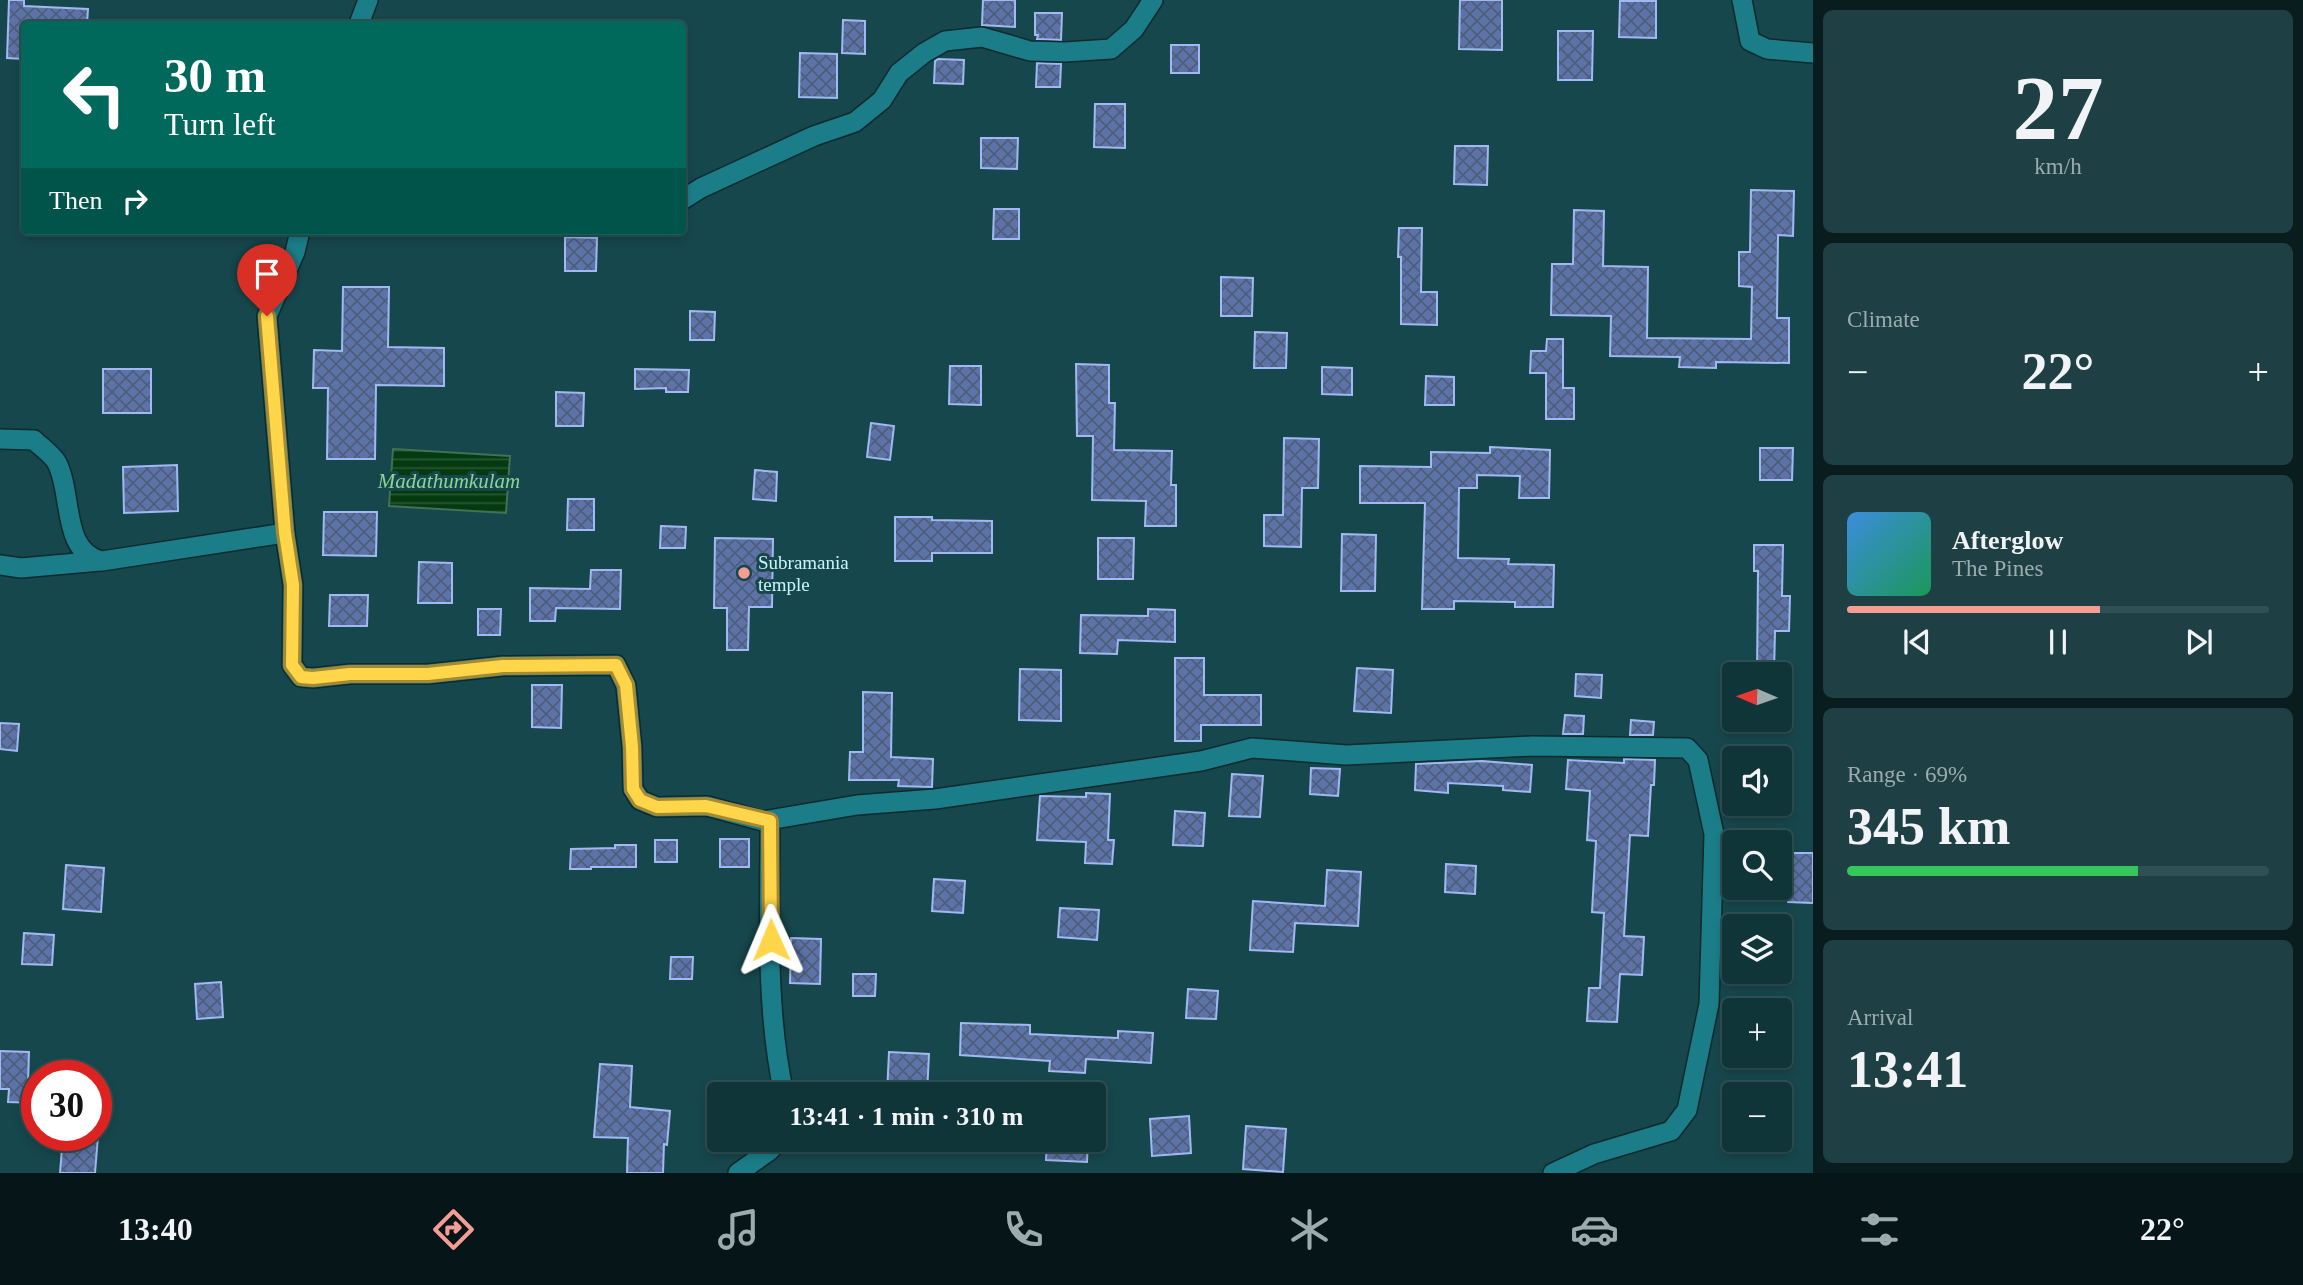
<!DOCTYPE html>
<html lang="en">
<head>
<meta charset="utf-8">
<style>
	:root { --surface:#103539; --page:#1e4044; --text:#f1f3f6; --muted:#9cabae; --line:#305053; --accent:#f59c93 }
	body { margin:0; font-family:"Times New Roman",serif; background:var(--page); color:var(--text); height:100vh; display:flex; flex-direction:column; font-size:26px; white-space:nowrap }
	* { box-sizing:border-box; margin:0 }
	p { font-size:23px; color:var(--muted) }
	.icon { flex:none; width:38px; height:38px; fill:none; stroke:currentColor; stroke-width:2; stroke-linecap:round; stroke-linejoin:round }
	.map { position:relative; flex:1; overflow:hidden }
	.sheet { display:flex; flex-direction:column; gap:10px; padding:10px; background:#091d1f; width:490px }
	.sheet>* { flex:none }
	.hud { position:absolute; left:21px; top:21px; width:665px; height:214px; border-radius:7px; box-shadow:0 4px 10px #0003,0 0 0 2px var(--line); background:#00695c; color:#fff; overflow:hidden }
	.needle { width:46px; rotate:272deg }
	.controls { position:absolute; left:1722px; top:662px; display:grid; gap:14px }
	.controls a { display:grid; place-items:center; width:70px; height:70px; border-radius:7px; background:var(--surface); box-shadow:0 4px 10px #0003,0 0 0 2px var(--line); font-size:35px }
	.speed { position:absolute; left:21px; top:1060px; display:flex; gap:14px; font-size:35px; font-weight:700; text-align:center }
	.speed>* { display:grid; place-content:center; width:91px; height:91px; border-radius:50%; background:var(--surface); box-shadow:0 4px 10px #0003,0 0 0 2px var(--line); line-height:1 }
	.speed .limit { border:10px solid #d22; background:#fff; color:#111 }
	.pin { position:absolute; display:grid; place-items:center; width:60px; height:60px; color:#fff; margin:-72px -30px; border-radius:50% 50% 50% 0; rotate:-45deg; box-shadow:0 0 7px #0007 }
	.pin .icon { rotate:45deg }
	.me { position:absolute; width:77px; margin:-38px; rotate:359deg; stroke-linejoin:round; filter:drop-shadow(0 0 5px #0008) }
	.turn { display:flex; align-items:center; gap:24px; height:147px; padding:0 28px; font-size:32px }
	.turn .icon { width:91px; height:91px; stroke-width:2.5 }
	.turn b { display:block; font-size:49px; line-height:60px }
	.then { display:flex; align-items:center; height:66px; padding:0 28px; background:#0003; gap:14px; font-size:26px }
	.big { font-size:52px; font-weight:700; line-height:1.1 }
	.sheet .card { flex:1; display:flex; flex-direction:column; justify-content:center; gap:10px; min-width:0; padding:0 24px; border-radius:10px; background:var(--page) }
	.sheet .dial { align-items:center; gap:0 }
	.dial b { font-size:91px; line-height:1 }
	.song { display:flex; align-items:center; gap:21px }
	.cover { width:84px; height:84px; border-radius:10px; background:linear-gradient(135deg,hsl(210 70% 55%),hsl(150 70% 35%)) }
	.played { height:7px; border-radius:4px; background:linear-gradient(90deg,var(--accent) 60%,var(--line) 60%) }
	.keys { display:flex; justify-content:space-around; direction:ltr }
	.heat { display:flex; justify-content:space-between; align-items:center; font-size:38px; direction:ltr }
	.charge { height:10px; border-radius:5px; background:linear-gradient(90deg,#34c759 69%,var(--line) 0) }
	.trip { position:absolute; left:707px; top:1082px; width:399px; height:70px; border-radius:7px; background:var(--surface); box-shadow:0 4px 10px #0003,0 0 0 2px var(--line); font-weight:700; line-height:70px; text-align:center }
	.tab-bar { display:flex; height:112px; justify-content:space-around; align-items:center; background:#061517; color:var(--muted) }
	.tab-bar .icon { width:49px; height:49px }
	.tab-bar .selected { color:var(--accent) }
	.tab-bar b { font-size:32px; color:var(--text) }
	main { display:flex; flex:1; min-height:0 }
	.map>svg:first-child { display:block }
	.water { fill:url(#water-rules); stroke:#417156; stroke-width:2 }
	.building { fill:url(#building-cross-hatch); stroke:#a0b9f2; stroke-width:2 }
	.lines { fill:none; stroke-linecap:round; stroke-linejoin:round }
	.minor-casing { stroke:#0e2a2e; stroke-width:22 }
	.minor { stroke:#1b7d88; stroke-width:19 }
	.route-casing { stroke:#a68a30; stroke-width:18 }
	.route { stroke:#ffd54a; stroke-width:12 }
	.poi-dot { fill:#f59c93; stroke:#16474c; stroke-width:2.5 }
	.labels { text-anchor:middle; dominant-baseline:central; stroke-width:6; stroke-linejoin:round; paint-order:stroke }
	.poi-label { font-size:19px; fill:#ccf5fa; stroke:#16474c; text-anchor:start }
	.water-label { font-size:21px; font-style:italic; fill:#8dd493; stroke:#16474c }
</style>
</head>
<body>
<main>
<div class="map">
<svg width="1813" height="1173" viewBox="0 0 1813 1173">
	<defs>
		<pattern id="water-rules" width="6" height="5" patternUnits="userSpaceOnUse" patternTransform="scale(1.75)"><rect width="6" height="5" fill="#053910"/><path d="M0 2.5h6" fill="none" stroke="#285634"/></pattern>
		<pattern id="building-cross-hatch" width="8" height="8" patternUnits="userSpaceOnUse" patternTransform="scale(1.75)"><rect width="8" height="8" fill="#5d73a8"/><path d="M0 0l8 8M0 8l8-8" fill="none" stroke="#4d5e7a"/></pattern>
	</defs>
	<rect width="100%" height="100%" fill="#16474c"/>
	<polygon class="water" points="393,449 510,456 506,513 389,506"/>
	<g class="building">
		<polygon points="9,0 24,0 24,6 88,9 87,24 24,24 24,59 7,58"/>
		<polygon points="983,0 1015,0 1015,27 982,25"/>
		<polygon points="1460,0 1502,0 1502,50 1459,49"/>
		<polygon points="1620,1 1656,1 1656,38 1619,37"/>
		<polygon points="1035,13 1062,13 1061,40 1037,39 1038,35 1035,35"/>
		<polygon points="843,20 865,21 865,54 842,53"/>
		<polygon points="1558,31 1593,31 1592,80 1558,80"/>
		<rect x="1171" y="45" width="28" height="28"/>
		<polygon points="800,53 837,54 837,98 799,97"/>
		<polygon points="938,59 964,60 963,84 934,83 935,61"/>
		<polygon points="1037,63 1061,64 1060,87 1036,87"/>
		<polygon points="1095,104 1125,104 1125,148 1094,147"/>
		<polygon points="981,138 1018,138 1017,169 981,168"/>
		<polygon points="1455,146 1488,146 1487,185 1454,184"/>
		<polygon points="1751,190 1794,191 1793,236 1778,235 1777,318 1789,318 1789,363 1716,362 1716,368 1679,367 1680,357 1610,356 1611,316 1551,315 1552,264 1573,264 1574,210 1604,211 1603,266 1648,267 1647,338 1751,339 1752,287 1739,286 1739,252 1750,252"/>
		<polygon points="994,209 1019,209 1019,239 993,239"/>
		<polygon points="1399,228 1422,228 1421,292 1437,292 1437,325 1401,324 1401,257 1398,257"/>
		<polygon points="565,237 597,238 596,271 565,271"/>
		<polygon points="1221,277 1253,278 1252,316 1221,316"/>
		<polygon points="343,287 389,287 388,347 444,348 444,386 376,385 375,459 327,459 328,388 313,388 314,350 342,351"/>
		<polygon points="690,311 715,312 714,340 690,340"/>
		<polygon points="1255,332 1287,333 1286,368 1254,368"/>
		<polygon points="1547,339 1563,339 1563,388 1574,388 1574,419 1546,419 1546,373 1530,373 1531,351 1546,351"/>
		<polygon points="1076,364 1109,365 1109,403 1115,403 1114,450 1172,451 1171,485 1176,485 1176,526 1145,526 1146,501 1092,500 1093,436 1077,436"/>
		<polygon points="950,366 981,366 981,405 949,404"/>
		<polygon points="1322,367 1352,368 1352,395 1322,394"/>
		<rect x="103" y="369" width="48" height="44"/>
		<polygon points="635,369 689,370 688,392 666,392 666,388 635,389"/>
		<polygon points="1426,376 1454,377 1454,405 1425,405"/>
		<polygon points="556,392 584,393 583,426 556,426"/>
		<polygon points="871,423 894,426 890,460 867,457"/>
		<polygon points="1284,438 1319,439 1318,488 1302,488 1301,547 1264,546 1264,515 1283,515"/>
		<polygon points="1490,447 1550,450 1549,498 1519,498 1520,476 1477,475 1477,488 1459,488 1458,558 1509,559 1508,564 1554,565 1553,607 1515,607 1515,602 1454,601 1454,609 1422,609 1425,503 1360,503 1360,466 1431,467 1431,452 1490,453"/>
		<polygon points="1760,448 1793,448 1792,480 1760,480"/>
		<polygon points="177,465 178,511 124,513 123,467"/>
		<polygon points="755,470 777,472 776,501 753,499"/>
		<polygon points="568,499 594,499 594,530 567,530"/>
		<polygon points="324,512 377,512 376,556 323,555"/>
		<polygon points="895,517 932,517 932,520 992,521 992,553 932,553 932,561 895,561"/>
		<polygon points="661,526 686,527 685,548 660,548"/>
		<polygon points="1342,534 1376,535 1375,591 1341,591"/>
		<polygon points="715,538 773,539 772,607 749,607 748,650 727,650 727,608 714,608"/>
		<polygon points="1098,538 1134,538 1133,579 1098,579"/>
		<polygon points="1754,545 1783,545 1782,596 1790,596 1789,631 1775,631 1774,674 1757,674 1758,571 1754,571"/>
		<polygon points="419,562 452,563 452,603 418,603"/>
		<polygon points="591,570 621,570 620,609 556,608 555,621 530,621 530,588 590,589"/>
		<polygon points="330,595 368,595 367,626 329,626"/>
		<polygon points="478,609 501,609 500,635 478,635"/>
		<polygon points="1148,609 1175,610 1175,642 1118,640 1117,654 1080,653 1081,615 1148,616"/>
		<polygon points="1175,658 1204,658 1204,695 1261,695 1261,725 1201,725 1201,741 1175,741"/>
		<polygon points="1357,668 1393,670 1391,713 1354,711"/>
		<polygon points="1020,669 1061,670 1061,721 1019,720"/>
		<polygon points="1576,674 1602,675 1601,698 1575,696"/>
		<polygon points="532,685 562,685 561,728 532,727"/>
		<polygon points="863,692 892,693 891,757 933,759 932,787 898,786 899,780 849,780 850,752 863,752"/>
		<polygon points="1565,715 1584,716 1583,734 1563,734"/>
		<polygon points="1631,720 1654,722 1653,735 1630,735"/>
		<polygon points="0,723 19,724 17,751 0,749"/>
		<polygon points="1624,759 1655,760 1654,785 1651,785 1648,836 1630,835 1624,936 1644,937 1642,975 1620,974 1617,1022 1587,1021 1589,988 1600,988 1604,913 1592,912 1596,841 1587,840 1590,791 1566,789 1568,760 1624,763"/>
		<polygon points="1482,761 1532,765 1530,792 1503,790 1503,786 1448,783 1448,793 1415,790 1416,764"/>
		<polygon points="1311,768 1340,769 1338,796 1310,794"/>
		<polygon points="1232,774 1263,776 1260,817 1229,816"/>
		<polygon points="1086,793 1110,794 1108,840 1114,840 1112,864 1085,863 1086,842 1037,840 1040,796 1086,797"/>
		<polygon points="1175,811 1205,813 1203,846 1173,845"/>
		<rect x="720" y="839" width="29" height="28"/>
		<rect x="655" y="840" width="22" height="22"/>
		<polygon points="615,845 636,845 636,867 591,867 591,869 570,869 571,849 615,848"/>
		<polygon points="1788,853 1813,853 1813,903 1788,902"/>
		<polygon points="1446,864 1476,866 1475,894 1445,892"/>
		<polygon points="66,865 104,868 101,912 63,909"/>
		<polygon points="1327,870 1361,872 1358,926 1295,923 1293,952 1250,950 1253,901 1325,906"/>
		<polygon points="934,879 965,881 963,913 932,911"/>
		<polygon points="1060,908 1099,910 1097,940 1058,937"/>
		<polygon points="24,933 54,935 52,965 22,964"/>
		<polygon points="791,938 821,939 820,984 790,983"/>
		<polygon points="671,957 693,957 692,979 670,979"/>
		<polygon points="853,974 876,974 875,996 853,996"/>
		<polygon points="221,982 223,1017 197,1019 195,984"/>
		<polygon points="1188,989 1218,991 1216,1019 1186,1018"/>
		<polygon points="961,1023 1030,1025 1030,1034 1118,1038 1118,1031 1153,1033 1151,1063 1086,1059 1085,1073 1049,1071 1050,1061 960,1055"/>
		<polygon points="0,1051 29,1052 28,1085 37,1085 37,1103 8,1102 9,1089 0,1089"/>
		<polygon points="889,1052 929,1054 927,1094 887,1094"/>
		<polygon points="600,1064 632,1066 630,1107 670,1111 667,1145 664,1144 663,1173 627,1173 628,1138 594,1137"/>
		<polygon points="1189,1116 1191,1153 1152,1156 1150,1119"/>
		<polygon points="1246,1126 1286,1129 1283,1172 1243,1169"/>
		<polygon points="63,1136 98,1136 95,1173 60,1173"/>
		<polygon points="1047,1139 1088,1139 1087,1162 1046,1160"/>
	</g>
	<g class="lines">
		<g class="minor-casing">
			<g id="minor">
				<polyline points="1742,0 1750,41 1767,49 1813,53"/>
				<polyline points="359,24 368,0"/>
				<polyline points="682,200 701,188 814,136 855,122 882,100 899,73 924,53 945,41 982,37 1030,51 1065,52 1111,49 1134,29 1153,0"/>
				<polyline points="300,231 295,252 267,316 285,533 293,585 292,665 301,677 313,678 350,674 428,674 503,666 616,665 626,686 632,747 633,789 640,800 657,807 707,806 763,821 857,805 935,799 1201,761 1252,748 1346,755 1532,746 1687,748 1698,760 1714,834 1709,1004 1687,1110 1671,1131 1594,1154 1553,1173"/>
				<path d="M0,439L34,440C41,447 53,455 57,463C73,494 61,552 102,561L285,533"/>
				<polyline points="0,565 21,568 100,561"/>
				<path d="M770,821C770,909 765,1008 784,1094"/>
				<polyline points="738,1173 769,1151 780,1139"/>
			</g>
		</g>
		<use href="#minor" class="minor"/>
	</g>
	<g class="lines">
		<g class="route-casing">
			<polyline id="route" points="267,316 285,533 293,585 292,665 301,677 313,678 350,674 428,674 503,666 616,665 626,685 632,747 633,789 640,800 657,807 706,806 770,821 771,940"/>
		</g>
		<use href="#route" class="route"/>
	</g>
	<circle class="poi-dot" cx="744" cy="573" r="7"/>
	<g class="labels">
		<g class="poi-label">
			<text x="758" y="562">Subramania<tspan x="758" dy="22">temple</tspan></text>
		</g>
		<g class="water-label">
			<text x="449" y="481">Madathumkulam</text>
		</g>
	</g>
</svg>
<div class="controls">
<a><svg class="needle" viewBox="-14 -14 28 28"><path d="M0-13l5 13h-10z" fill="#e53935"/><path d="M0 13l5-13h-10z" fill="#9cabae"/></svg></a>
<a><svg class="icon" aria-label="sound" viewBox="0 0 24 24"><path d="M4 9h4l5-4v14l-5-4H4zM17 9q2 3 0 6"/></svg></a>
<a><svg class="icon" aria-label="search" viewBox="0 0 24 24"><circle cx="10" cy="10" r="6"/><path d="M15 15l6 6"/></svg></a>
<a><svg class="icon" aria-label="layers" viewBox="0 0 24 24"><path d="M12 4l9 5-9 5-9-5zM3 14l9 5 9-5"/></svg></a>
<a>+</a>
<a>−</a>
</div>
<div class="speed"><div class="limit">30</div></div>
<div class="pin" style="left:267px;top:316px;background:#d93025"><svg class="icon" aria-label="arrive" viewBox="0 0 24 24"><path d="M6 21V4h12l-3 4 3 4H6"/></svg></div>
<svg class="me" style="left:771px;top:940px" viewBox="-20 -20 40 40"><path d="M0-17L14 15 0 8-14 15z" fill="#ffd54a" stroke="#fff" stroke-width="4"/></svg>
<div class="trip">13:41 · 1 min · 310 m</div>
<div class="hud">
<div class="turn"><svg class="icon" aria-label="left" viewBox="0 0 24 24"><path d="M17 20v-9H6M10 6l-5 5 5 5"/></svg><div><b>30 m</b>Turn left</div></div>
<div class="then">Then<svg class="icon" aria-label="right" viewBox="0 0 24 24"><path d="M7 20v-9h11M14 6l5 5-5 5"/></svg></div>
</div>
</div>
<section class="sheet">
<div class="card dial"><b>27</b><p>km/h</p></div>
<div class="card"><p>Climate</p>
<div class="heat"><a>−</a><b class="big">22°</b><a>+</a></div>
</div>
<div class="card">
<div class="song"><i class="cover"></i><div><b>Afterglow</b><p>The Pines</p></div></div>
<div class="played"></div>
<div class="keys"><svg class="icon" aria-label="previous" viewBox="0 0 24 24"><path d="M18 5L8 12l10 7zM5 5v14"/></svg><svg class="icon" aria-label="pause" viewBox="0 0 24 24"><path d="M8 5v14M16 5v14"/></svg><svg class="icon" aria-label="next" viewBox="0 0 24 24"><path d="M6 5l10 7-10 7zM19 5v14"/></svg></div>
</div>
<div class="card"><p>Range · 69%</p><b class="big">345 km</b><div class="charge"></div></div>
<div class="card"><p>Arrival</p><b class="big">13:41</b></div>
</section>
</main>
<nav class="tab-bar">
<b>13:40</b>
<svg class="icon selected" aria-label="directions" viewBox="0 0 24 24"><path d="M12 3l9 9-9 9-9-9zM9 14v-3h6M13 9l2 2-2 2"/></svg>
<svg class="icon" aria-label="music" viewBox="0 0 24 24"><path d="M9 18V5l10-2v13"/><circle cx="6" cy="18" r="3"/><circle cx="16" cy="16" r="3"/></svg>
<svg class="icon" aria-label="phone" viewBox="0 0 24 24"><path d="M5 4h4l2 5-3 2q2 4 5 5l2-3 5 2v4C11 20 4 13 5 4z"/></svg>
<svg class="icon" aria-label="climate" viewBox="0 0 24 24"><path d="M12 3v18M4 7l16 10M4 17L20 7"/></svg>
<svg class="icon" aria-label="car" viewBox="0 0 24 24"><path d="M5 17H2v-5l4-1 3-4h7l3 4 3 1v5h-3M9 17h6M6 11h13"/><circle cx="7" cy="17" r="2"/><circle cx="17" cy="17" r="2"/></svg>
<svg class="icon" aria-label="filters" viewBox="0 0 24 24"><path d="M4 7h16M4 17h16"/><circle cx="9" cy="7" r="2"/><circle cx="15" cy="17" r="2"/></svg>
<b>22°</b>
</nav>
</body>
</html>
